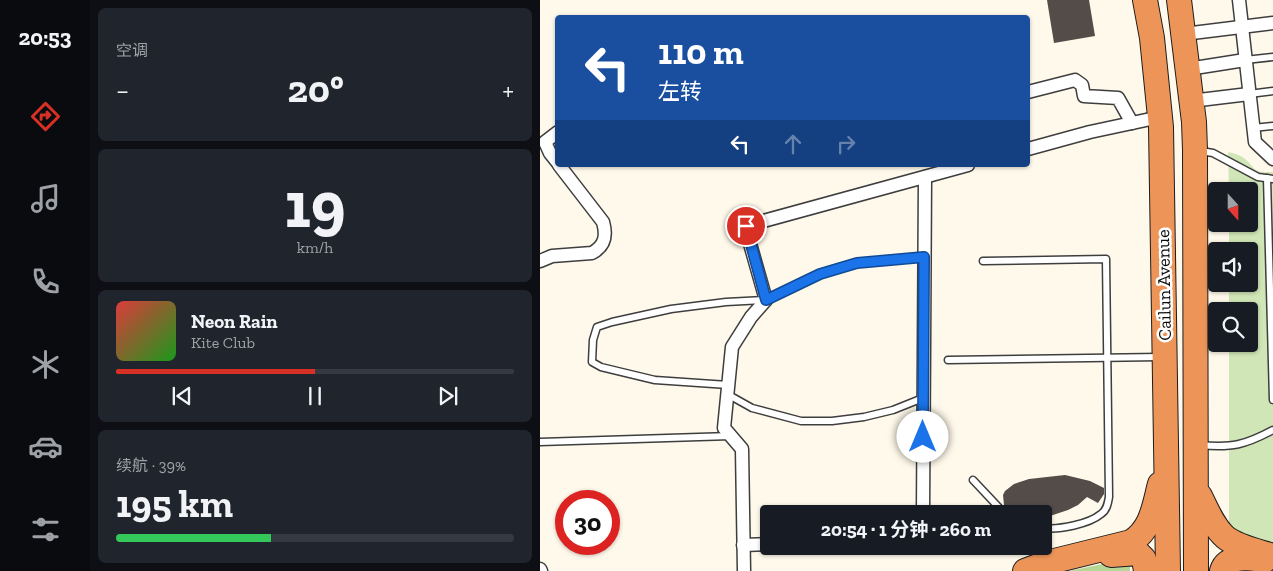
<!DOCTYPE html>
<html lang="zh">
<head>
<meta charset="utf-8">
<style>
	:root { --surface:#171b24; --page:#20242c; --text:#f1f3f6; --muted:#9ea1a6; --line:#363941; --accent:#d93025 }
	body { margin:0; font-family:"Zilla Slab","Noto Sans SC",serif; background:var(--page); color:var(--text); height:100vh; display:flex; flex-direction:column; font-size:19px; white-space:nowrap }
	* { box-sizing:border-box; margin:0 }
	p { font-size:16px; color:var(--muted) }
	.icon { flex:none; width:28px; height:28px; fill:none; stroke:currentColor; stroke-width:2; stroke-linecap:round; stroke-linejoin:round }
	.map { position:relative; flex:1; overflow:hidden }
	.details { display:flex; flex-direction:column; gap:8px; padding:8px; background:#0d0f14; width:450px }
	.details>* { flex:none }
	.banner { position:absolute; left:15px; top:15px; width:475px; height:152px; border-radius:5px; box-shadow:0 1px 4px #0004; background:#1a4fa0; color:#fff; overflow:hidden }
	.needle { width:32px; rotate:159deg }
	.controls { position:absolute; left:668px; top:182px; display:grid; gap:10px }
	.controls a { display:grid; place-items:center; width:50px; height:50px; border-radius:5px; background:var(--surface); box-shadow:0 1px 4px #0004; font-size:25px }
	.speed { position:absolute; left:15px; top:490px; display:flex; gap:10px; font-size:25px; font-weight:700; text-align:center }
	.speed>* { display:grid; place-content:center; width:65px; height:65px; border-radius:50%; background:var(--surface); box-shadow:0 1px 4px #0004; line-height:1 }
	.speed .limit { border:8px solid #d22; background:#fff; color:#111 }
	.pin { position:absolute; display:grid; place-items:center; width:42px; height:42px; color:#fff; margin:-21px; border:2px solid #fff; border-radius:50%; box-shadow:0 1px 5px #0007 }
	.me { position:absolute; width:55px; margin:-28px; rotate:0deg; stroke-linejoin:round; filter:drop-shadow(0 0 4px #0008) }
	.turn { display:flex; align-items:center; gap:18px; height:105px; padding:0 20px; font-size:22px }
	.turn .icon { width:65px; height:65px; stroke-width:2.5 }
	.turn b { display:block; font-size:35px; line-height:42px }
	.lanes { display:flex; align-items:center; height:48px; padding:0 20px; background:#0003; justify-content:center; gap:25px; direction:ltr }
	.lanes .off { opacity:.35 }
	.big { font-size:38px; font-weight:700; line-height:1.1 }
	.details .widget { flex:1; display:flex; flex-direction:column; justify-content:center; gap:8px; min-width:0; padding:0 18px; border-radius:8px; background:var(--page) }
	.details .dial { align-items:center; gap:0 }
	.dial b { font-size:65px; line-height:1 }
	.song { display:flex; align-items:center; gap:15px }
	.cover { width:60px; height:60px; border-radius:8px; background:linear-gradient(135deg,hsl(0 70% 55%),hsl(120 70% 35%)) }
	.played { height:5px; border-radius:2px; background:linear-gradient(90deg,var(--accent) 50%,var(--line) 50%) }
	.keys { display:flex; justify-content:space-around; direction:ltr }
	.heat { display:flex; justify-content:space-between; align-items:center; font-size:28px; direction:ltr }
	.charge { height:8px; border-radius:4px; background:linear-gradient(90deg,#34c759 39%,var(--line) 0) }
	.trip { position:absolute; left:220px; top:505px; width:292px; height:50px; border-radius:5px; background:var(--surface); box-shadow:0 1px 4px #0004; font-weight:700; line-height:50px; text-align:center }
	main { display:flex; flex:1; min-height:0 }
	.dock { display:flex; flex-direction:column; width:90px; justify-content:space-around; align-items:center; background:#090b0e; color:var(--muted) }
	.dock .icon { width:35px; height:35px }
	.dock .active { color:var(--accent) }
	.dock b { font-size:22px; color:var(--text) }
	.map>svg:first-child { display:block }
	.green { fill:#d1e6b6 }
	.forest { fill:#b6d696 }
	.building { fill:#534c48 }
	.lines { fill:none; stroke-linecap:round; stroke-linejoin:round }
	.lane-casing { stroke:#3e3e3e; stroke-width:9 }
	.street-casing { stroke:#3e3e3e; stroke-width:15 }
	.highway-casing { stroke:#1c1c1c; stroke-width:26 }
	.lane { stroke:#fff; stroke-width:6 }
	.street { stroke:#fff; stroke-width:12 }
	.highway { stroke:#ed9559; stroke-width:24 }
	.route-casing { stroke:#114b97; stroke-width:12 }
	.route { stroke:#1a73e8; stroke-width:9 }
	.labels { text-anchor:middle; dominant-baseline:central; stroke-width:5; stroke-linejoin:round; paint-order:stroke }
	.street-label { font-size:18px; fill:#0b0b0b; stroke:#fff }
</style>
</head>
<body>
<main>
<nav class="dock">
<b>20:53</b>
<svg class="icon active" aria-label="directions" viewBox="0 0 24 24"><path d="M12 3l9 9-9 9-9-9zM9 14v-3h6M13 9l2 2-2 2"/></svg>
<svg class="icon" aria-label="music" viewBox="0 0 24 24"><path d="M9 18V5l10-2v13"/><circle cx="6" cy="18" r="3"/><circle cx="16" cy="16" r="3"/></svg>
<svg class="icon" aria-label="phone" viewBox="0 0 24 24"><path d="M5 4h4l2 5-3 2q2 4 5 5l2-3 5 2v4C11 20 4 13 5 4z"/></svg>
<svg class="icon" aria-label="climate" viewBox="0 0 24 24"><path d="M12 3v18M4 7l16 10M4 17L20 7"/></svg>
<svg class="icon" aria-label="car" viewBox="0 0 24 24"><path d="M5 17H2v-5l4-1 3-4h7l3 4 3 1v5h-3M9 17h6M6 11h13"/><circle cx="7" cy="17" r="2"/><circle cx="17" cy="17" r="2"/></svg>
<svg class="icon" aria-label="filters" viewBox="0 0 24 24"><path d="M4 7h16M4 17h16"/><circle cx="9" cy="7" r="2"/><circle cx="15" cy="17" r="2"/></svg>
</nav>
<section class="details">
<div class="widget"><p>空调</p>
<div class="heat"><a>−</a><b class="big">20°</b><a>+</a></div>
</div>
<div class="widget dial"><b>19</b><p>km/h</p></div>
<div class="widget">
<div class="song"><i class="cover"></i><div><b>Neon Rain</b><p>Kite Club</p></div></div>
<div class="played"></div>
<div class="keys"><svg class="icon" aria-label="previous" viewBox="0 0 24 24"><path d="M18 5L8 12l10 7zM5 5v14"/></svg><svg class="icon" aria-label="pause" viewBox="0 0 24 24"><path d="M8 5v14M16 5v14"/></svg><svg class="icon" aria-label="next" viewBox="0 0 24 24"><path d="M6 5l10 7-10 7zM19 5v14"/></svg></div>
</div>
<div class="widget"><p>续航 · 39%</p><b class="big">195 km</b><div class="charge"></div></div>
</section>
<div class="map">
<svg width="733" height="571" viewBox="0 0 733 571">
	<rect width="100%" height="100%" fill="#fef9ea"/>
	<path class="green" d="M688,152C693,153 700,155 704,158C718,170 712,173 733,172V544C718,539 699,536 689,523V344H709V311H689V284H709V251H689V224H709V191H689Z"/>
	<polygon class="forest" points="572,562 590,562 590,571 529,571"/>
	<g class="building">
		<polygon points="507,0 549,0 555,36 514,43"/>
		<polygon points="525,475 550,481 564,488 564,494 558,503 547,497 538,505 528,510 504,518 504,514 473,514 464,505 463,495 465,491 474,484 489,479"/>
	</g>
	<g class="lines">
		<g class="lane-casing">
			<g id="lane">
				<polyline points="705,60 733,57"/>
				<polyline points="709,94 733,91"/>
				<polyline points="713,128 733,126"/>
				<polyline points="661,151 673,153 718,177 733,179"/>
				<polyline points="727,178 733,400"/>
				<path d="M443,261L566,259L569,497C568,503 567,510 561,514C549,524 519,530 504,528"/>
				<polyline points="408,360 621,357"/>
				<polyline points="188,385 115,380 61,367 52,362 53,340 57,327 72,322 131,309 186,302 226,300 280,274 317,263 384,257"/>
				<polyline points="187,394 212,408 261,421 292,421 324,417 353,410 383,398"/>
				<polyline points="0,442 191,436"/>
				<path d="M660,445C692,448 705,445 733,430"/>
				<polyline points="433,480 465,514"/>
			</g>
		</g>
		<g class="street-casing">
			<g id="street">
				<polyline points="699,0 715,142 733,159"/>
				<polyline points="644,34 733,23"/>
				<polyline points="648,69 705,60"/>
				<polyline points="488,92 535,80 542,85 544,96 578,98 592,123"/>
				<polyline points="651,101 709,94"/>
				<polyline points="18,132 5,142 10,153 18,163"/>
				<polyline points="488,149 550,132 620,117"/>
				<path d="M0,261L12,256L52,253C65,246 67,236 63,222L19,165"/>
				<polyline points="383,514 385,177"/>
				<polyline points="203,545 229,544"/>
				<polyline points="0,569 1,571"/>
				<polyline points="204,571 202,449 184,428 192,347 211,317 226,300 205,226 428,165"/>
			</g>
		</g>
		<g class="highway-casing">
			<g id="highway">
				<polyline points="605,0 612,38 621,127 628,571"/>
				<polyline points="639,0 654,122 655,150 656,571"/>
				<path d="M660,496C667,510 673,526 685,537C697,547 718,551 733,556"/>
				<polyline points="571,555 598,553 604,559 606,571"/>
				<path d="M485,571L506,563L591,542C612,529 614,506 620,484"/>
				<path d="M682,571C687,555 711,557 724,561"/>
			</g>
		</g>
		<use href="#lane" class="lane"/>
		<use href="#street" class="street"/>
		<use href="#highway" class="highway"/>
	</g>
	<g class="lines">
		<g class="route-casing">
			<polyline id="route" points="206,226 226,300 280,274 317,263 384,257 383,437"/>
		</g>
		<use href="#route" class="route"/>
	</g>
	<g class="labels">
		<g class="street-label">
			<text transform="translate(624 285) rotate(-91)">Cailun Avenue</text>
		</g>
	</g>
</svg>
<div class="controls">
<a><svg class="needle" viewBox="-14 -14 28 28"><path d="M0-13l5 13h-10z" fill="#e53935"/><path d="M0 13l5-13h-10z" fill="#9ea1a6"/></svg></a>
<a><svg class="icon" aria-label="sound" viewBox="0 0 24 24"><path d="M4 9h4l5-4v14l-5-4H4zM17 9q2 3 0 6"/></svg></a>
<a><svg class="icon" aria-label="search" viewBox="0 0 24 24"><circle cx="10" cy="10" r="6"/><path d="M15 15l6 6"/></svg></a>
</div>
<div class="speed"><div class="limit">30</div></div>
<div class="pin" style="left:206px;top:226px;background:#d93025"><svg class="icon" aria-label="arrive" viewBox="0 0 24 24"><path d="M6 21V4h12l-3 4 3 4H6"/></svg></div>
<svg class="me" style="left:383px;top:437px" viewBox="-20 -20 40 40"><circle r="19" fill="#fff"/><path d="M0-13L10 11 0 6-10 11z" fill="#1a73e8"/></svg>
<div class="trip">20:54 · 1 分钟 · 260 m</div>
<div class="banner">
<div class="turn"><svg class="icon" aria-label="left" viewBox="0 0 24 24"><path d="M17 20v-9H6M10 6l-5 5 5 5"/></svg><div><b>110 m</b>左转</div></div>
<div class="lanes"><svg class="icon" aria-label="left" viewBox="0 0 24 24"><path d="M17 20v-9H6M10 6l-5 5 5 5"/></svg><svg class="icon off" aria-label="ahead" viewBox="0 0 24 24"><path d="M12 20V5M6 11l6-6 6 6"/></svg><svg class="icon off" aria-label="right" viewBox="0 0 24 24"><path d="M7 20v-9h11M14 6l5 5-5 5"/></svg></div>
</div>
</div>
</main>
</body>
</html>
